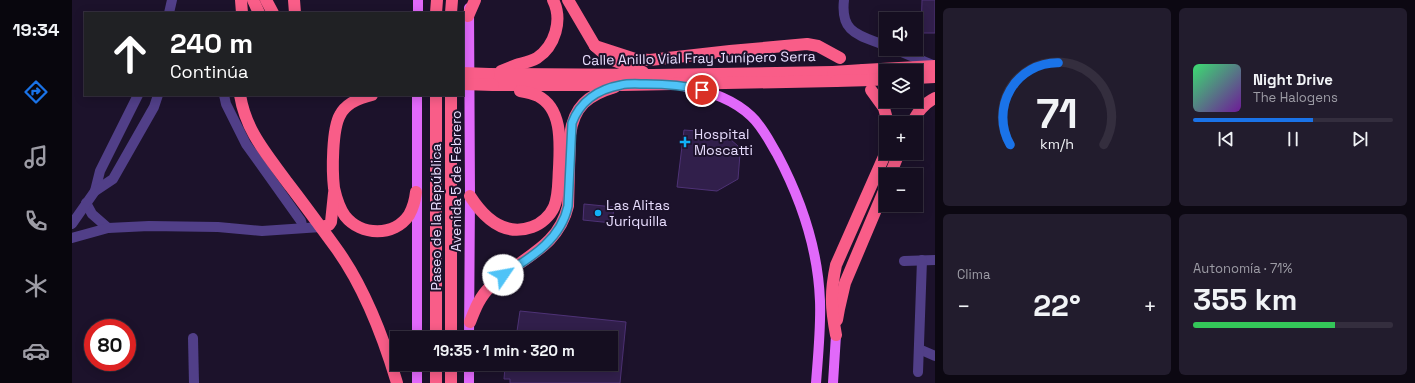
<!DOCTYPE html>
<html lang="es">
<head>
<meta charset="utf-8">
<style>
	:root { --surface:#150e20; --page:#221c2d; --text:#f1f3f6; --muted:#9d9ca5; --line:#342e3e; --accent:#1a73e8 }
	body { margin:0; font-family:"Space Grotesk",sans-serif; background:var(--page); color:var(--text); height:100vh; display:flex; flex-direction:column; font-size:15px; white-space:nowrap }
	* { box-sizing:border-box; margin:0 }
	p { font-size:13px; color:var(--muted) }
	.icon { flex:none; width:22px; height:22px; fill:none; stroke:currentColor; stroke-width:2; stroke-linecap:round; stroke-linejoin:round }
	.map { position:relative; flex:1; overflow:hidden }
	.sheet { display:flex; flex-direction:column; gap:8px; padding:8px; background:#0c0812; width:480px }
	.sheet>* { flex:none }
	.top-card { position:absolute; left:12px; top:12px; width:380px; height:84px; border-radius:0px; box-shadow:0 2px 10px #0003,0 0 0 1px var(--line); background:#202124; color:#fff; overflow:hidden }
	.buttons { position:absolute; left:807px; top:12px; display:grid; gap:8px }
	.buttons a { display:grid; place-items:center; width:44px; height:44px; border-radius:0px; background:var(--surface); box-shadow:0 2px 10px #0003,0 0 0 1px var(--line); font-size:20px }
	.speed { position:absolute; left:12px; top:319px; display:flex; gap:8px; font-size:20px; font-weight:700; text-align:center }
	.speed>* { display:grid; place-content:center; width:52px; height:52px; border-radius:50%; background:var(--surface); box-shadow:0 2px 10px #0003,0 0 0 1px var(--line); line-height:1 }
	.speed .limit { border:6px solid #d22; background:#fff; color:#111 }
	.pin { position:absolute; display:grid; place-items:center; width:34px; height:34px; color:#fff; margin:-17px; border:2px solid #fff; border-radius:50%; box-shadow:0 1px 4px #0007 }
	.me { position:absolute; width:44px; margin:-22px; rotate:57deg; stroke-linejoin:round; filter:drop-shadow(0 0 3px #0008) }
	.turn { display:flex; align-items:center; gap:14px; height:84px; padding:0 20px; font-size:18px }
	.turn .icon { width:52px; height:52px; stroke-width:2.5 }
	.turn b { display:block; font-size:28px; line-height:34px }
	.big { font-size:30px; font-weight:700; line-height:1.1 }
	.sheet .card { flex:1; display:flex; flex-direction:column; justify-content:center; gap:6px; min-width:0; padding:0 14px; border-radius:6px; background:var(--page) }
	.sheet .dial { align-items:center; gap:0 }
	.dial svg { height:104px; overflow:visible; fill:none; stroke:var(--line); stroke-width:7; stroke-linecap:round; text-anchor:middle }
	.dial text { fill:var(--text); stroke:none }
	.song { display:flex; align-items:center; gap:12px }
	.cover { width:48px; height:48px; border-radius:6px; background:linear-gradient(135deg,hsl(140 70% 55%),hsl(280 70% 35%)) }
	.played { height:4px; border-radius:2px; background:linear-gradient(90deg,var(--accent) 60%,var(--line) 60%) }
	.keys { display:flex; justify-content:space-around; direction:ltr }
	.heat { display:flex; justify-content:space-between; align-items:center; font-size:22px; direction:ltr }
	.charge { height:6px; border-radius:3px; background:linear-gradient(90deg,#34c759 71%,var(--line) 0) }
	.sheet .tiles { flex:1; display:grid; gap:8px; grid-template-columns:repeat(2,1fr) }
	.trip { position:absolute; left:318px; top:331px; width:228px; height:40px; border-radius:0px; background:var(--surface); box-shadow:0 2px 10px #0003,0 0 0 1px var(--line); font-weight:700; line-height:40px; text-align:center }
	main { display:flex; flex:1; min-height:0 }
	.tab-bar { display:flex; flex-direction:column; width:72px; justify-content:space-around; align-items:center; background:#08060d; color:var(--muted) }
	.tab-bar .icon { width:28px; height:28px }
	.tab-bar .active { color:var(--accent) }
	.tab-bar b { font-size:18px; color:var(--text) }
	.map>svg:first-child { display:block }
	.building { fill:#311f4b; stroke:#4e3276 }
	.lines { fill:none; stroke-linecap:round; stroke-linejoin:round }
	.minor { stroke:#513f88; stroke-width:10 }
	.major { stroke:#e169fa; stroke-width:10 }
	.highway { stroke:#f95d88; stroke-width:12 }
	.highway-bridge { stroke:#f95d88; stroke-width:12 }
	.route-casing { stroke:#337fa1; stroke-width:10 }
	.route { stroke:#4fc3f7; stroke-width:7 }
	.poi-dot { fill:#11b0f7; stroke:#1c122b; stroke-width:1.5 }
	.labels { text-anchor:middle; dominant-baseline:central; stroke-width:4; stroke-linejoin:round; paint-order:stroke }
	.street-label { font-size:14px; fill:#e8ddfe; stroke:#1c122b }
	.poi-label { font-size:14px; fill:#e8ddfe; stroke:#1c122b; text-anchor:start }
</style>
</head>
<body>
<main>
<nav class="tab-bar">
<b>19:34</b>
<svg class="icon active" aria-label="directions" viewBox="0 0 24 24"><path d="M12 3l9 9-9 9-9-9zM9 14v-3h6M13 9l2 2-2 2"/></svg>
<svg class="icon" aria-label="music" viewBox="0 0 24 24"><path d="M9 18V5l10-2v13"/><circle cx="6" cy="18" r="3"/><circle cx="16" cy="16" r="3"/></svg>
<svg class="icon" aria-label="phone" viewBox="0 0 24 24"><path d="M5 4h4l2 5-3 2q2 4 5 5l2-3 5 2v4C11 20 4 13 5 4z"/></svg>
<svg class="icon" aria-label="climate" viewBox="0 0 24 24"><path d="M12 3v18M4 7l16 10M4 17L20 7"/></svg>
<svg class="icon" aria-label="car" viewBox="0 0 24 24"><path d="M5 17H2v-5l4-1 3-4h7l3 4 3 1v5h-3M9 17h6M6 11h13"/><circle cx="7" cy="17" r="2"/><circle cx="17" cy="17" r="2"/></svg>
</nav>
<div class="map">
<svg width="863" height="383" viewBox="0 0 863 383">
	<rect width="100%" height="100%" fill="#1c122b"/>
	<g class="building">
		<polygon points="850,0 863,0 863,33 849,33"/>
		<polygon points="612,130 651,133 666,146 668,154 666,179 645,191 605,187"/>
		<polygon points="512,204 542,207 540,223 511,220"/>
		<polygon points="448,311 554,322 548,383 438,383 438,379 432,379 433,367 441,367 441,364 539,364 539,338 444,338"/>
	</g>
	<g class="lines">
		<g class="minor">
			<path d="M772,0C768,34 788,35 814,46"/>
			<polyline points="97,13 100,0"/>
			<polyline points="822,49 863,66"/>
			<polyline points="152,95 154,104 174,144 229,221 231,228"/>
			<polyline points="23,191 28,171 66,95"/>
			<polyline points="14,203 20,214 36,228"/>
			<polyline points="0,224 23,191 41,179 82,107 86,95"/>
			<polyline points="0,238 36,228 77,226 146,227 190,231 249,227"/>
			<polyline points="832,261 863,260"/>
			<polyline points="121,338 122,383"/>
			<polyline points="847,349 863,356"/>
			<polyline points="846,372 850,260"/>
		</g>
		<g class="major">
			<polyline points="397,8 398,196 397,338"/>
			<polyline points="346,13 346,0"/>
			<path d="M614,87C637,91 662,100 679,116C691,127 697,141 705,154C730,201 746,248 748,301C749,328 746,356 744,383"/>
			<polyline points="345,338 345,95"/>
			<polyline points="345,364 345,383"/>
			<polyline points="397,383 397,364"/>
			<polyline points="761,383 764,335"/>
		</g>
		<g class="highway">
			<polyline points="169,0 170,13"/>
			<polyline points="181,0 187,13"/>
			<polyline points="194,0 201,13"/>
			<polyline points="222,0 223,13"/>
			<polyline points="496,0 523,46 538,59 571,72"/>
			<polyline points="364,13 365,0"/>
			<polyline points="379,13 380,0"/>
			<polyline points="396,16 403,0"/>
			<polyline points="523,46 563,59 578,60 658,51 735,44 746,46 768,58"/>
			<polyline points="791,70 863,66"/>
			<path d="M429,71C434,69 439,67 444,65C451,63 458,62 465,58C483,46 491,20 481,0"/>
			<polyline points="417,74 581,75 761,72"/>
			<polyline points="844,78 863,77"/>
			<polyline points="800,80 814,79"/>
			<polyline points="421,85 550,85 764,81"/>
			<polyline points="799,90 812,108 816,123"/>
			<path d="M168,95C174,131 194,153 215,182C232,204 248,226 264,248C293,288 311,336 325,383"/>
			<path d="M300,95C287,98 274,103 268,115C260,129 260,171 262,188C264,197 268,209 273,216C289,236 322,237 337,215C341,208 343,201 344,192"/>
			<path d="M840,123C846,112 851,104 863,98"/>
			<polyline points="818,175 827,153"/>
			<path d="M398,196C412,218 432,237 460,227C469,224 478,216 482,207C487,195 486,181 487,168C488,144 491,109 466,96C460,93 454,92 448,91"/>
			<polyline points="249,227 257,225 259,222 262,193"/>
			<polyline points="765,320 767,309 773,283 814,186"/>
			<path d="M398,322C403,309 408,296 419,286C447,258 486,249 496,206L498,135C502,106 516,95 543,87"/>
			<path d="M764,335C759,308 758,293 764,265L814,152"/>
			<polyline points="364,338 364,95"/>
			<polyline points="379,338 379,95"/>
			<polyline points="379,364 379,383"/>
			<polyline points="364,383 364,364"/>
		</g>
		<g class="highway-bridge">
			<polyline points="761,72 791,70"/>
			<polyline points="391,73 417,74"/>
			<polyline points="764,81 800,80"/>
			<polyline points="391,84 421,85"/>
		</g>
	</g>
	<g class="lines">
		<g class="route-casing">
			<path id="route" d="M431,275C458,258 489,240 496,206L500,123C508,101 527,89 549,85C557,83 566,84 574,84C593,84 611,85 630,90"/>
		</g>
		<use href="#route" class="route"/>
	</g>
	<g class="poi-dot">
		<path d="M611 136h4v4h4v4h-4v4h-4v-4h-4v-4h4z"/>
		<circle cx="526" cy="213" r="4"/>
	</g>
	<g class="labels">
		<g class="street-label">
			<text transform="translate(627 58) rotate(-1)">Calle Anillo Vial Fray Junípero Serra</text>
			<text transform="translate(384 181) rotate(-90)">Avenida 5 de Febrero</text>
			<text transform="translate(364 217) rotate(-90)">Paseo de la República</text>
		</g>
		<g class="poi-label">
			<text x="622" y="134">Hospital<tspan x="622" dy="16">Moscatti</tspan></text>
			<text x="534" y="205">Las Alitas<tspan x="534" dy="16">Juriquilla</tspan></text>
		</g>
	</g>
</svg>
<div class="buttons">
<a><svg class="icon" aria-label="sound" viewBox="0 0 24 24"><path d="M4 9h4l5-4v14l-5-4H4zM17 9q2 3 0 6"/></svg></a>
<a><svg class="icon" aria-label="layers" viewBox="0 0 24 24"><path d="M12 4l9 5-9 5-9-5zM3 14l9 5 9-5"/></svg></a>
<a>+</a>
<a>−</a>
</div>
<div class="speed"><div class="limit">80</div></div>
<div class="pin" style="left:630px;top:90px;background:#d93025"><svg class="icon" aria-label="arrive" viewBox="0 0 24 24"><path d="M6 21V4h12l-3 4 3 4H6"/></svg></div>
<svg class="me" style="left:431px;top:275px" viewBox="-20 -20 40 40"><circle r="19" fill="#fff"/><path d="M0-13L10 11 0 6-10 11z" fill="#4fc3f7"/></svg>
<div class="trip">19:35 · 1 min · 320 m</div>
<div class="top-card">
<div class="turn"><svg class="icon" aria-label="ahead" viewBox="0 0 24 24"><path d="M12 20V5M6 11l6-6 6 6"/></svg><div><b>240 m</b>Continúa</div></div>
</div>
</div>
<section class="sheet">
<div class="tiles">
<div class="card dial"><svg viewBox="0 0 100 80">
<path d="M14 69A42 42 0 1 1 86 69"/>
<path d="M14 69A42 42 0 0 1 51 6" stroke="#1a73e8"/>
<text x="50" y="56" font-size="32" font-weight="700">71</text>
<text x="50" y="72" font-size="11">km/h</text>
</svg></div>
<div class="card">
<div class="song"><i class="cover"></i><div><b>Night Drive</b><p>The Halogens</p></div></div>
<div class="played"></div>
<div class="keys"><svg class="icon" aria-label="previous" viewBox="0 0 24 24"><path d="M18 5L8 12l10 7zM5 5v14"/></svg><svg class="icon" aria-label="pause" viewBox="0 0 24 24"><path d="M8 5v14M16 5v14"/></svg><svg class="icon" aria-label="next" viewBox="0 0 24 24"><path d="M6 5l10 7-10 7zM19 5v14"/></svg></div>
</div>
<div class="card"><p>Clima</p>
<div class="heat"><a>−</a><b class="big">22°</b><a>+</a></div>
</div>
<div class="card"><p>Autonomía · 71%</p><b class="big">355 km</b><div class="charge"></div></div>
</div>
</section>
</main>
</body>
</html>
